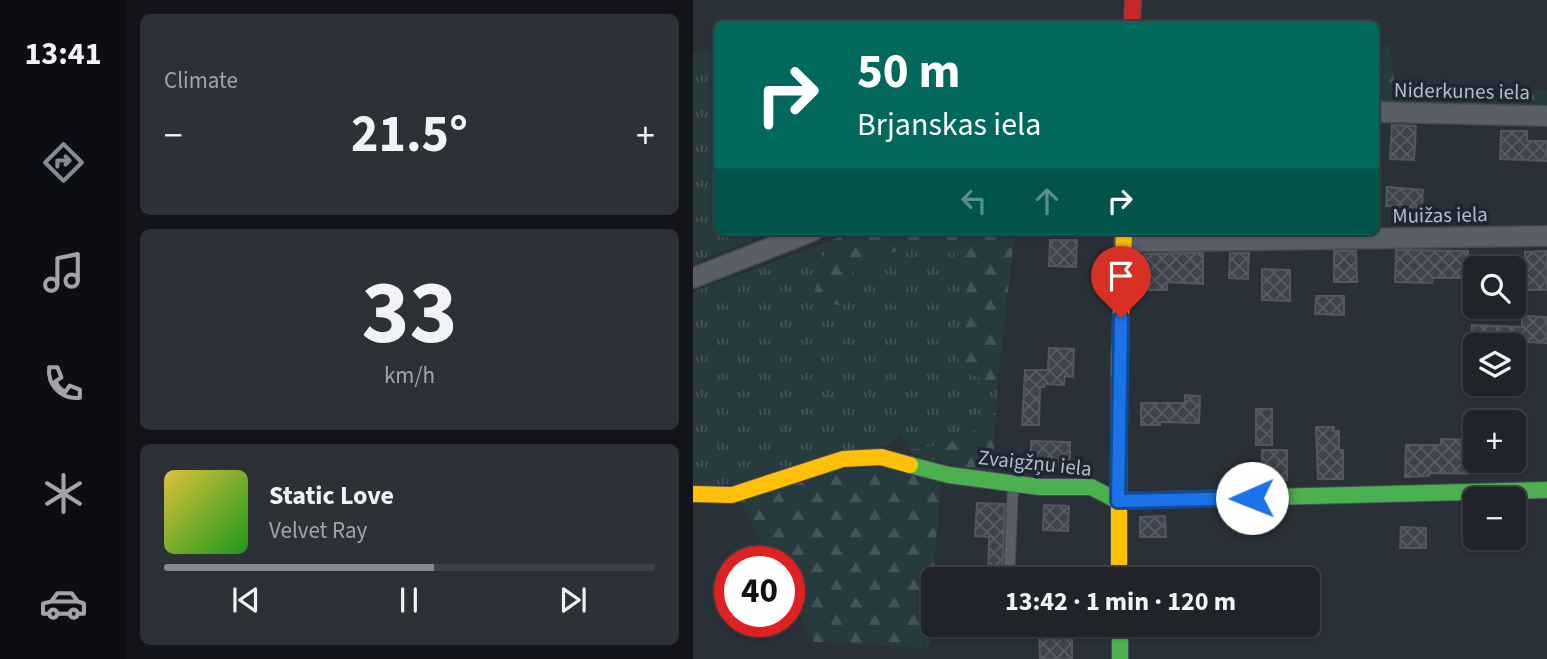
<!DOCTYPE html>
<html lang="en">
<head>
<meta charset="utf-8">
<style>
	:root { --surface:#20242a; --page:#2d3036; --text:#f1f3f6; --muted:#a2a4a8; --line:#3d4147; --accent:#848b96 }
	body { margin:0; font-family:"Source Sans 3",sans-serif; background:var(--page); color:var(--text); height:100vh; display:flex; flex-direction:column; font-size:26px; white-space:nowrap }
	* { box-sizing:border-box; margin:0 }
	p { font-size:23px; color:var(--muted) }
	.icon { flex:none; width:38px; height:38px; fill:none; stroke:currentColor; stroke-width:2; stroke-linecap:round; stroke-linejoin:round }
	.map { position:relative; flex:1; overflow:hidden }
	.panel { display:flex; flex-direction:column; gap:14px; padding:14px; background:#121417; width:567px }
	.panel>* { flex:none }
	.banner { position:absolute; left:21px; top:21px; width:665px; height:214px; border-radius:10px; box-shadow:0 2px 5px #0004,0 0 0 2px var(--line); background:#00695c; color:#fff; overflow:hidden }
	.buttons { position:absolute; left:770px; top:256px; display:grid; gap:14px }
	.buttons a { display:grid; place-items:center; width:63px; height:63px; border-radius:10px; background:var(--surface); box-shadow:0 2px 5px #0004,0 0 0 2px var(--line); font-size:35px }
	.speed { position:absolute; left:21px; top:546px; display:flex; gap:14px; font-size:35px; font-weight:700; text-align:center }
	.speed>* { display:grid; place-content:center; width:91px; height:91px; border-radius:50%; background:var(--surface); box-shadow:0 2px 5px #0004,0 0 0 2px var(--line); line-height:1 }
	.speed .limit { border:10px solid #d22; background:#fff; color:#111 }
	.pin { position:absolute; display:grid; place-items:center; width:60px; height:60px; color:#fff; margin:-72px -30px; border-radius:50% 50% 50% 0; rotate:-45deg; box-shadow:0 0 7px #0007 }
	.pin .icon { rotate:45deg }
	.me { position:absolute; width:77px; margin:-38px; rotate:269deg; stroke-linejoin:round; filter:drop-shadow(0 0 5px #0008) }
	.turn { display:flex; align-items:center; gap:24px; height:147px; padding:0 28px; font-size:32px }
	.turn .icon { width:91px; height:91px; stroke-width:2.5 }
	.turn b { display:block; font-size:49px; line-height:60px }
	.lanes { display:flex; align-items:center; height:66px; padding:0 28px; background:#0003; justify-content:center; gap:35px; direction:ltr }
	.lanes .off { opacity:.35 }
	.big { font-size:52px; font-weight:700; line-height:1.1 }
	.panel .widget { flex:1; display:flex; flex-direction:column; justify-content:center; gap:10px; min-width:0; padding:0 24px; border-radius:10px; background:var(--page) }
	.panel .dial { align-items:center; gap:0 }
	.dial b { font-size:91px; line-height:1 }
	.song { display:flex; align-items:center; gap:21px }
	.cover { width:84px; height:84px; border-radius:10px; background:linear-gradient(135deg,hsl(50 70% 55%),hsl(120 70% 35%)) }
	.played { height:7px; border-radius:4px; background:linear-gradient(90deg,var(--accent) 55%,var(--line) 55%) }
	.keys { display:flex; justify-content:space-around; direction:ltr }
	.heat { display:flex; justify-content:space-between; align-items:center; font-size:38px; direction:ltr }
	.trip { position:absolute; left:228px; top:567px; width:399px; height:70px; border-radius:10px; background:var(--surface); box-shadow:0 2px 5px #0004,0 0 0 2px var(--line); font-weight:700; line-height:70px; text-align:center }
	main { display:flex; flex:1; min-height:0 }
	.menu { display:flex; flex-direction:column; width:126px; justify-content:space-around; align-items:center; background:#0d0e11; color:var(--muted) }
	.menu .icon { width:49px; height:49px }
	.menu .current { color:var(--accent) }
	.menu b { font-size:32px; color:var(--text) }
	.map>svg:first-child { display:block }
	.grass { fill:url(#grass-tufts) }
	.forest { fill:url(#forest-firs) }
	.building { fill:url(#building-cross-hatch); stroke:#52575f; stroke-width:2 }
	.lines { fill:none; stroke-linecap:round; stroke-linejoin:round }
	.lane-casing { stroke:#484c55; stroke-width:12 }
	.street-casing { stroke:#484c55; stroke-width:22 }
	.fast-casing { stroke:#484c55; stroke-width:18 }
	.slow-casing { stroke:#484c55; stroke-width:18 }
	.jam-casing { stroke:#484c55; stroke-width:18 }
	.lane { stroke:#5a5e66; stroke-width:10 }
	.street { stroke:#5a5e66; stroke-width:19 }
	.fast { stroke:#4caf50; stroke-width:16 }
	.slow { stroke:#ffc107; stroke-width:16 }
	.jam { stroke:#c62828; stroke-width:16 }
	.route-casing { stroke:#114b97; stroke-width:18 }
	.route { stroke:#1a73e8; stroke-width:12 }
	.labels { text-anchor:middle; dominant-baseline:central; stroke-width:7; stroke-linejoin:round; paint-order:stroke }
	.street-label { font-size:21px; fill:#b4bcc9; stroke:#1d2633 }
</style>
</head>
<body>
<main>
<nav class="menu">
<b>13:41</b>
<svg class="icon current" aria-label="directions" viewBox="0 0 24 24"><path d="M12 3l9 9-9 9-9-9zM9 14v-3h6M13 9l2 2-2 2"/></svg>
<svg class="icon" aria-label="music" viewBox="0 0 24 24"><path d="M9 18V5l10-2v13"/><circle cx="6" cy="18" r="3"/><circle cx="16" cy="16" r="3"/></svg>
<svg class="icon" aria-label="phone" viewBox="0 0 24 24"><path d="M5 4h4l2 5-3 2q2 4 5 5l2-3 5 2v4C11 20 4 13 5 4z"/></svg>
<svg class="icon" aria-label="climate" viewBox="0 0 24 24"><path d="M12 3v18M4 7l16 10M4 17L20 7"/></svg>
<svg class="icon" aria-label="car" viewBox="0 0 24 24"><path d="M5 17H2v-5l4-1 3-4h7l3 4 3 1v5h-3M9 17h6M6 11h13"/><circle cx="7" cy="17" r="2"/><circle cx="17" cy="17" r="2"/></svg>
</nav>
<section class="panel">
<div class="widget"><p>Climate</p>
<div class="heat"><a>−</a><b class="big">21.5°</b><a>+</a></div>
</div>
<div class="widget dial"><b>33</b><p>km/h</p></div>
<div class="widget">
<div class="song"><i class="cover"></i><div><b>Static Love</b><p>Velvet Ray</p></div></div>
<div class="played"></div>
<div class="keys"><svg class="icon" aria-label="previous" viewBox="0 0 24 24"><path d="M18 5L8 12l10 7zM5 5v14"/></svg><svg class="icon" aria-label="pause" viewBox="0 0 24 24"><path d="M8 5v14M16 5v14"/></svg><svg class="icon" aria-label="next" viewBox="0 0 24 24"><path d="M6 5l10 7-10 7zM19 5v14"/></svg></div>
</div>
</section>
<div class="map">
<svg width="854" height="659" viewBox="0 0 854 659">
	<defs>
		<pattern id="grass-tufts" width="24" height="20" patternUnits="userSpaceOnUse" patternTransform="scale(1.75)"><rect width="24" height="20" fill="#273a3e"/><path d="M3 7l-1-3M5 7V3M7 7l1-3M15 17l-1-3M17 17v-4M19 17l1-3" fill="none" stroke="#445559"/></pattern>
		<pattern id="forest-firs" width="22" height="20" patternUnits="userSpaceOnUse" patternTransform="scale(1.75)"><rect width="22" height="20" fill="#273a3e"/><path d="M5 1l3.5 6h-7zM16 11l3.5 6h-7z" fill="#445559"/></pattern>
		<pattern id="building-cross-hatch" width="8" height="8" patternUnits="userSpaceOnUse" patternTransform="scale(1.75)"><rect width="8" height="8" fill="#3f444c"/><path d="M0 0l8 8M0 8l8-8" fill="none" stroke="#585d64"/></pattern>
	</defs>
	<rect width="100%" height="100%" fill="#2a3038"/>
	<g class="grass">
		<polygon points="0,51 24,52 24,231 81,231 0,263"/>
		<path d="M137,241L119,299L178,258L238,242L262,253L274,287L270,321L280,375L304,385C304,393 305,406 302,413C288,440 243,446 216,450L208,435L190,447L51,483L0,486V292Z"/>
	</g>
	<g class="forest">
		<polygon points="682,46 697,47 701,80 854,90 854,121 683,110"/>
		<polygon points="159,231 322,231 304,385 280,375 264,358 274,287 262,253 238,242 178,258 160,272 150,306 119,300 137,241"/>
		<polygon points="303,411 299,475 220,455 216,450 250,445 289,428"/>
		<polygon points="191,468 248,476 235,648 121,642 96,594 96,562 79,562 47,500 134,470"/>
	</g>
	<g class="building">
		<polygon points="699,125 723,126 721,160 697,159"/>
		<polygon points="808,131 834,131 834,141 854,141 854,161 807,159"/>
		<polygon points="694,187 730,190 729,208 693,206"/>
		<polygon points="357,240 384,240 383,267 356,266"/>
		<polygon points="703,250 775,251 775,263 782,262 782,278 740,278 739,283 702,282"/>
		<polygon points="641,251 663,251 664,282 641,282"/>
		<polygon points="854,251 854,290 832,290 832,252"/>
		<polygon points="499,253 510,253 510,284 474,282 474,290 451,290 451,254"/>
		<polygon points="537,253 556,253 555,279 536,278"/>
		<polygon points="569,269 597,270 597,301 569,300"/>
		<polygon points="623,296 651,296 651,315 622,314"/>
		<polygon points="829,316 854,317 854,343 809,341 809,345 778,345 779,325 829,327"/>
		<polygon points="356,348 381,349 380,377 372,376 371,385 351,384 351,387 347,387 346,425 329,425 332,370 355,370"/>
		<polygon points="492,395 507,396 506,423 467,422 467,425 448,425 448,403 492,403"/>
		<rect x="563" y="409" width="16" height="36"/>
		<polygon points="623,427 641,427 641,431 646,431 646,450 650,450 650,479 625,479"/>
		<polygon points="748,439 781,440 780,460 815,460 815,474 736,473 736,476 712,477 713,445 748,445"/>
		<polygon points="338,441 377,442 377,468 355,467 355,461 338,461"/>
		<rect x="569" y="450" width="25" height="30"/>
		<polygon points="284,503 312,504 309,579 295,579 296,537 282,536"/>
		<polygon points="351,505 376,506 375,531 350,530"/>
		<polygon points="472,516 473,537 447,537 447,517"/>
		<polygon points="708,527 733,528 733,548 707,548"/>
		<polygon points="379,633 379,659 347,659 346,634"/>
	</g>
	<g class="lines">
		<g class="lane-casing">
			<polyline id="lane" points="316,579 320,485"/>
		</g>
		<g class="street-casing">
			<g id="street">
				<polyline points="682,112 854,116"/>
				<polyline points="431,242 854,236"/>
				<polyline points="0,278 120,231"/>
			</g>
		</g>
		<g class="fast-casing">
			<g id="fast">
				<polyline points="217,465 256,475 347,487 398,487 425,501 854,490"/>
				<polyline points="427,625 427,659"/>
			</g>
		</g>
		<g class="slow-casing">
			<g id="slow">
				<polyline points="0,494 39,495 150,459 188,457 217,465"/>
				<polyline points="426,579 426,369 431,231"/>
			</g>
		</g>
		<g class="jam-casing">
			<polyline id="jam" points="439,24 440,0"/>
		</g>
		<use href="#lane" class="lane"/>
		<use href="#street" class="street"/>
		<use href="#fast" class="fast"/>
		<use href="#slow" class="slow"/>
		<use href="#jam" class="jam"/>
	</g>
	<g class="lines">
		<g class="route-casing">
			<polyline id="route" points="428,318 425,501 559,498"/>
		</g>
		<use href="#route" class="route"/>
	</g>
	<g class="labels">
		<g class="street-label">
			<text transform="translate(769 91) rotate(1)">Niderkunes iela</text>
			<text transform="translate(747 215) rotate(-1)">Muižas iela</text>
			<text transform="translate(342 463) rotate(6)">Zvaigžņu iela</text>
		</g>
	</g>
</svg>
<div class="buttons">
<a><svg class="icon" aria-label="search" viewBox="0 0 24 24"><circle cx="10" cy="10" r="6"/><path d="M15 15l6 6"/></svg></a>
<a><svg class="icon" aria-label="layers" viewBox="0 0 24 24"><path d="M12 4l9 5-9 5-9-5zM3 14l9 5 9-5"/></svg></a>
<a>+</a>
<a>−</a>
</div>
<div class="speed"><div class="limit">40</div></div>
<div class="pin" style="left:428px;top:318px;background:#d93025"><svg class="icon" aria-label="arrive" viewBox="0 0 24 24"><path d="M6 21V4h12l-3 4 3 4H6"/></svg></div>
<svg class="me" style="left:559px;top:498px" viewBox="-20 -20 40 40"><circle r="19" fill="#fff"/><path d="M0-13L10 11 0 6-10 11z" fill="#1a73e8"/></svg>
<div class="trip">13:42 · 1 min · 120 m</div>
<div class="banner">
<div class="turn"><svg class="icon" aria-label="right" viewBox="0 0 24 24"><path d="M7 20v-9h11M14 6l5 5-5 5"/></svg><div><b>50 m</b>Brjanskas iela</div></div>
<div class="lanes"><svg class="icon off" aria-label="left" viewBox="0 0 24 24"><path d="M17 20v-9H6M10 6l-5 5 5 5"/></svg><svg class="icon off" aria-label="ahead" viewBox="0 0 24 24"><path d="M12 20V5M6 11l6-6 6 6"/></svg><svg class="icon" aria-label="right" viewBox="0 0 24 24"><path d="M7 20v-9h11M14 6l5 5-5 5"/></svg></div>
</div>
</div>
</main>
</body>
</html>
